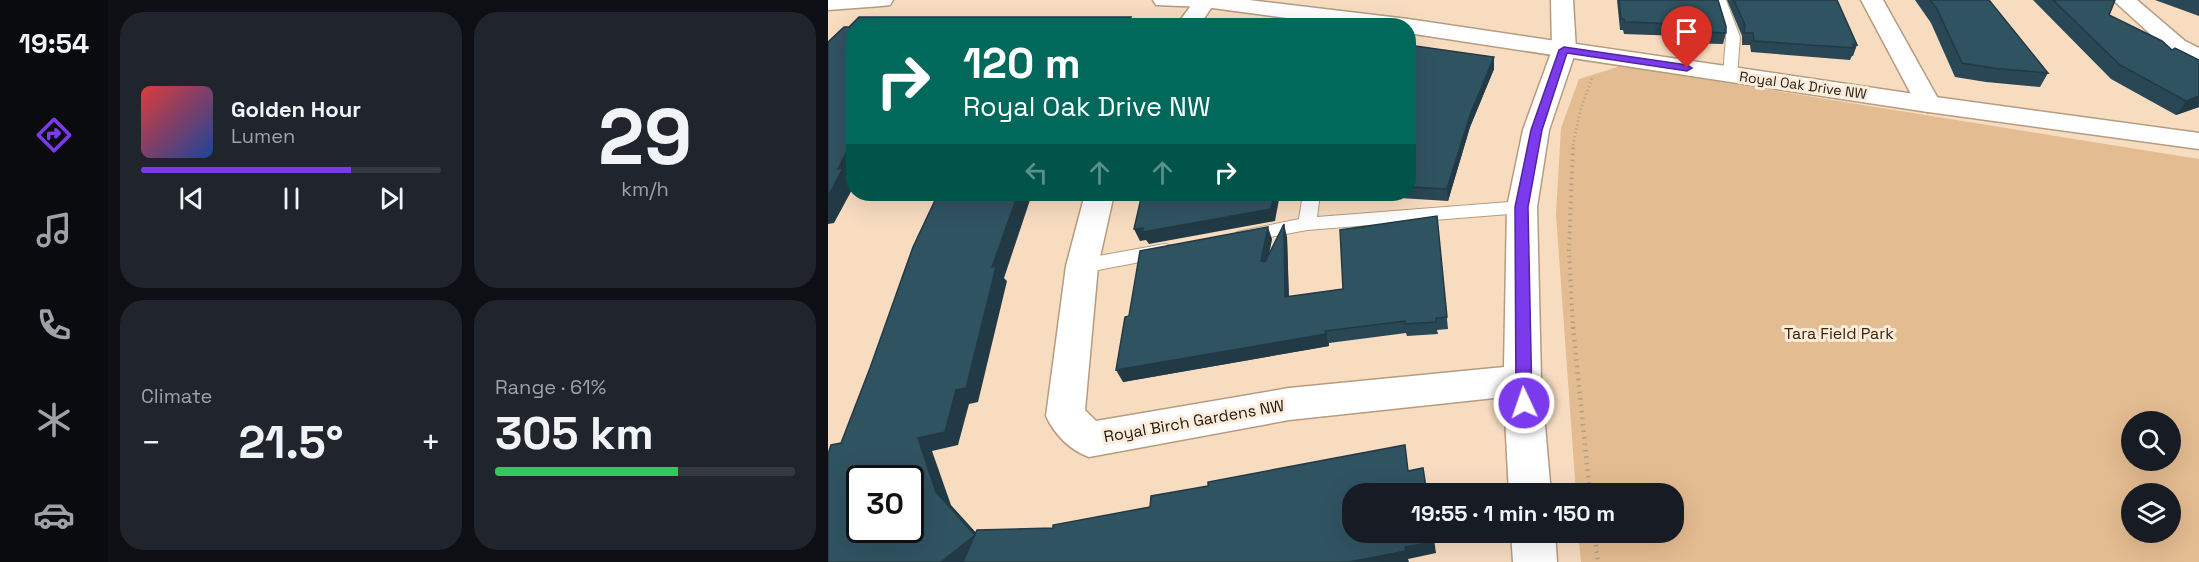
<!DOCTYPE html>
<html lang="en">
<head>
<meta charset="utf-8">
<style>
	:root { --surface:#171b24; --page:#20242c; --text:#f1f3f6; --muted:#9ea1a6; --line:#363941; --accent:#7c3aed }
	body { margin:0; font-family:"Space Grotesk",sans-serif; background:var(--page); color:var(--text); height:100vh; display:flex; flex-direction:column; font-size:22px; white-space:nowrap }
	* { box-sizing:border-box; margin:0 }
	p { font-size:20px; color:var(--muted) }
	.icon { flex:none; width:33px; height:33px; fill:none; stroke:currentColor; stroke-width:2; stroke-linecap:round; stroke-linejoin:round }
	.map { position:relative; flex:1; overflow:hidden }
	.drawer { display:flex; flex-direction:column; gap:12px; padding:12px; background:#0d0f14; width:720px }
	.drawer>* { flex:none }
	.hud { position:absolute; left:18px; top:18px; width:570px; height:183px; border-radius:24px; box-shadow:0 6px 24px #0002; background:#00695c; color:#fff; overflow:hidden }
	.controls { position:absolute; left:1293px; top:411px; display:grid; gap:12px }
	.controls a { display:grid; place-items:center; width:60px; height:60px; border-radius:50%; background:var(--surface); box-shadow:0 6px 24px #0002; font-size:30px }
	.speed { position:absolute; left:18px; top:465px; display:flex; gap:12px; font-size:30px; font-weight:700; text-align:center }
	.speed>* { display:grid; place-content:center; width:78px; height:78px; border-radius:50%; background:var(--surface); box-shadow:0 6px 24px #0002; line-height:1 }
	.speed .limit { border:3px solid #111; border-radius:9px; background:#fff; color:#111 }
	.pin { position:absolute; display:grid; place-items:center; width:51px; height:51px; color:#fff; margin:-62px -26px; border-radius:50% 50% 50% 0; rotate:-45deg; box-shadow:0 0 6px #0007 }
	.pin .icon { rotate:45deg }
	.me { position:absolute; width:66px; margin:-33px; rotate:357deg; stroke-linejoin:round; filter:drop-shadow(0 0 4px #0008) }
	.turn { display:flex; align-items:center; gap:21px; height:126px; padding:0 18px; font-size:27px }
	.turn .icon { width:78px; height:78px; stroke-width:2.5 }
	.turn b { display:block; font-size:42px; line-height:51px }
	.lanes { display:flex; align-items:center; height:57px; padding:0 18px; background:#0003; justify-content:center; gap:30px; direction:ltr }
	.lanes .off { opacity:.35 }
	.big { font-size:45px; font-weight:700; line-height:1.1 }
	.drawer .card { flex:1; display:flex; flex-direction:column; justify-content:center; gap:9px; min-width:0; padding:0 21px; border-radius:24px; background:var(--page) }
	.drawer .dial { align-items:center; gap:0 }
	.dial b { font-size:78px; line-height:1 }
	.song { display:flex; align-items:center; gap:18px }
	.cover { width:72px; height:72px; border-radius:9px; background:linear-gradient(135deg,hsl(0 70% 55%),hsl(220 70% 35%)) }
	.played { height:6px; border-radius:3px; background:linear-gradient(90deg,var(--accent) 70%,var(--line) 70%) }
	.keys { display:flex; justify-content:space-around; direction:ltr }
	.heat { display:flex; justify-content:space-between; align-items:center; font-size:33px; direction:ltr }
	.charge { height:9px; border-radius:4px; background:linear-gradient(90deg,#34c759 61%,var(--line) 0) }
	.drawer .tiles { flex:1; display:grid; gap:12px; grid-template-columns:repeat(2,1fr) }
	.trip { position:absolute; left:514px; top:483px; width:342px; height:60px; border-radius:24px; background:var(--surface); box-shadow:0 6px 24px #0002; font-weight:700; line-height:60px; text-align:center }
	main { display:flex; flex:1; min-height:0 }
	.tabs { display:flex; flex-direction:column; width:108px; justify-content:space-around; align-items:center; background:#090b0e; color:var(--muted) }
	.tabs .icon { width:42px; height:42px }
	.tabs .active { color:var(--accent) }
	.tabs b { font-size:27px; color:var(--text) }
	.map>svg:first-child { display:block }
	.green { fill:#e4bc91; fill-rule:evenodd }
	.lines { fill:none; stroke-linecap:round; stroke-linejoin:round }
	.service-casing { stroke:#b59c81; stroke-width:2 }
	.minor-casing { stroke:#b59c81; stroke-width:3 }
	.tertiary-casing { stroke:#b59c81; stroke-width:3 }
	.path-far2 { stroke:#b39e87; stroke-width:3; stroke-dasharray:1 3; stroke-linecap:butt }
	.path-far1 { stroke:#b39e87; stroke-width:4; stroke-dasharray:1.5 4.5; stroke-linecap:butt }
	.path { stroke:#b39e87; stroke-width:4.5; stroke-dasharray:1.5 5; stroke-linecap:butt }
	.service { fill:#fff; fill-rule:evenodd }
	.minor { fill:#fff; fill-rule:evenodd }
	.tertiary { fill:#fff; fill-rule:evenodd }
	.wall { fill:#294754 }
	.shaded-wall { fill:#223a45 }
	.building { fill:#305362; stroke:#223a45; stroke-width:1.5; fill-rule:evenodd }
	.route { fill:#7c3aed; stroke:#51269a; stroke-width:1.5 }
	.labels { text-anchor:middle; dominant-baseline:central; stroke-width:6; stroke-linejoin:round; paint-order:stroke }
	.far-street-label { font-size:14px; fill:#22190e; stroke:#fcecdb }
	.park-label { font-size:16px; fill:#3c2406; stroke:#fcecdb }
	.street-label { font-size:16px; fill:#22190e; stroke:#fcecdb }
</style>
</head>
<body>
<main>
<nav class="tabs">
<b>19:54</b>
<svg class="icon active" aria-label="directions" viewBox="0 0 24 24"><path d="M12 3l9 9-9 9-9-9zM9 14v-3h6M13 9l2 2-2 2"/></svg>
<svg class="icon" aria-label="music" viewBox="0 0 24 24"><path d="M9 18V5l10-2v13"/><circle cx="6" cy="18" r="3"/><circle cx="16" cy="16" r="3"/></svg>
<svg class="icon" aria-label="phone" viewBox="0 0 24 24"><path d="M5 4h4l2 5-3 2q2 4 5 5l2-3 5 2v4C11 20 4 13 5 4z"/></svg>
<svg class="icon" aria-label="climate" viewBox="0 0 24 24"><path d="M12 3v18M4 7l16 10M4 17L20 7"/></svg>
<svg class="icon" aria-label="car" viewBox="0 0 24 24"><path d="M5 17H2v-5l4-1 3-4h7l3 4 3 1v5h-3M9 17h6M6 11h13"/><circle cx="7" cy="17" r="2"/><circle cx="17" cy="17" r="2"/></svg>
</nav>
<section class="drawer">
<div class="tiles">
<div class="card">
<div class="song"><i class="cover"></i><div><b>Golden Hour</b><p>Lumen</p></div></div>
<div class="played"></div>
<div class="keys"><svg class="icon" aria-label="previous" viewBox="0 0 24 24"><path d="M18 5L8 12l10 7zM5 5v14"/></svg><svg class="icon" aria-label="pause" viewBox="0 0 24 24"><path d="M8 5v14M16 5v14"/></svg><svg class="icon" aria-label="next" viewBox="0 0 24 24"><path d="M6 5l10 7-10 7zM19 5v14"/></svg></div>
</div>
<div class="card dial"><b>29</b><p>km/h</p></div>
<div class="card"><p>Climate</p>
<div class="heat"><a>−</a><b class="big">21.5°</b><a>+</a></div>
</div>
<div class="card"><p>Range · 61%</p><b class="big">305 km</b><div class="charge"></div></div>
</div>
</section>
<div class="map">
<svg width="1371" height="562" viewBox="0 0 1371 562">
	<rect width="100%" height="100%" fill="#f7dcc0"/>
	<path class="green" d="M793,66L1371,159V562H753L750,533L846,532V494L748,493L728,214L733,128L751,79ZM1304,422H1342V460H1304ZM1304,494H1342V532H1304Z"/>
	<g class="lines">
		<g class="service-casing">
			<g id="service">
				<polygon points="886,0 898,0 912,37 909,75 902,79 895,75 898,37"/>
				<polygon points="475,194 492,194 489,217 694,201 703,207 694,213 479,230 416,242 409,240 407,236 409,232 471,219"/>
				<polygon points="337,244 344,246 346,251 344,256 254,273 247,271 244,266 247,261 254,259"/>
			</g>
		</g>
		<g class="minor-casing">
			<g id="minor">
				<polygon points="367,0 388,1 371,26 348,26"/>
				<path d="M723,0H745L748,50L721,130L709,207L713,380L723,494H681L676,397L461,420L261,457C242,450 227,435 218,416L238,266L257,194H286L270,266L257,410L268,421L461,388L676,367L679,207L695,130L724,50Z"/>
				<polygon points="1033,0 1055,0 1113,104 1109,109 1100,112 1091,109"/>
				<polygon points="1285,0 1309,0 1357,41 1371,48 1371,65 1341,51"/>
				<polygon points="683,532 727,532 729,562 685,562"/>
			</g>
		</g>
		<g class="tertiary-casing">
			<g id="tertiary">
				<polygon points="0,0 65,0 62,5 54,6 0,10"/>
				<polygon points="325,0 421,0 580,19 1100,96 1371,133 1371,149 1100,112 580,33 580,26 519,26 377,7 328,5"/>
			</g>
		</g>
		<polyline class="path-far2" points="745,145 752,111 764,78"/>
		<polyline class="path-far1" points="745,329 741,251 745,144"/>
		<g class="path">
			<polyline points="745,327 762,494"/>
			<polyline points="766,532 770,562"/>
		</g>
		<use href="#service" class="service"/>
		<use href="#minor" class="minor"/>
		<use href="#tertiary" class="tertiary"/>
	</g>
	<g class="wall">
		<polygon points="789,0 890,0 898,33 895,44 854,43 853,36 796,34 795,30 792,30"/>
		<polygon points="899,0 1009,0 1029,45 1025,56 1024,56 1022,60 923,52 922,45 914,45 914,36"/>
		<polygon points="1087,0 1161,0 1220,73 1212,87 1158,82 1127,77 1103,23"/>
		<polygon points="1205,0 1287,0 1281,15 1371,107 1348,115 1283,79"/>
		<polygon points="1327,0 1371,0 1371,16"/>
		<polygon points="580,45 666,57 666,69 642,127 620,201 507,194 580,194"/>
		<polygon points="609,216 620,329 609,330 610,334 579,336 578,333 501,343 501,346 295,382 301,316 444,239 441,254 459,237 461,297 515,289"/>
	</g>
	<g class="shaded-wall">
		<polygon points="303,17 306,26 297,26"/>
		<polygon points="666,57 666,69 642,127 620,201 619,189 642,115"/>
		<polygon points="1371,96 1371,107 1348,115 1358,101"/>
		<polygon points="26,137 26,176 24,179 26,181 26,186 6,223 0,224 0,197 10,169"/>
		<polygon points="190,194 204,194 176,278 179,281 150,402 141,404 130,445 104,451 123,505 161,547 142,562 113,562 108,492 90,438 164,267"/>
		<polygon points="446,194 452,194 447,221 321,244 318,240 312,241 306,229"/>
		<polygon points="456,224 459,237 461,309 457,297"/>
		<polygon points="440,227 444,239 437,273 433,261"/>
		<polygon points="497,331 501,346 295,382 288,370"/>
		<polygon points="605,532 608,553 580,559 581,562 521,562 577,547"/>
	</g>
	<g class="building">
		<polygon points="791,0 890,0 898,26 898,33 856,31 855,24 797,22 796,19 793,19"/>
		<polygon points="906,0 1009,0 1029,45 1025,44 1026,48 926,41 925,33 916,33 917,25"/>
		<polygon points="1102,0 1161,0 1220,73 1165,68 1134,63 1109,9"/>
		<polygon points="1225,0 1287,0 1281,15 1334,41 1344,50 1347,48 1371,60 1371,96 1358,101 1292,65"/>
		<polygon points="31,17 303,17 297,26 26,26 26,137 10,169 15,168 0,197 0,42 16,27 21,27"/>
		<polygon points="384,23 431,23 430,26 383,26"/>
		<polygon points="580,45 666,57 642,115 619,189 580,187"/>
		<path d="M110,194H190L164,267H168L138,388L128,390L117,432L90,438L108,492L147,535L113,562H0V454L3,445L13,443L42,368L85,247ZM32,478H82V530H32Z"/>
		<polygon points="314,194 446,194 443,209 315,232 315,228 306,229"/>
		<polygon points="609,216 619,317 608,318 608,322 577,324 577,321 497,331 498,334 288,370 297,317 301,316 312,251 440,227 433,261 437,262 456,224 457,297 515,289 512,230"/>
		<polygon points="577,445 580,471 595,468 599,494 525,494 525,532 604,532 605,542 577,547 578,551 521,562 135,562 149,530 225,528 225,525 322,507 323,496 380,486 380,482"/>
	</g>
	<polygon class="route" points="736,47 859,65 864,68 859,71 739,53 714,130 700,207 704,403 696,410 688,403 687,207 703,130 731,50"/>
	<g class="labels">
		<g class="far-street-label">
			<text transform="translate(975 85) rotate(8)">Royal Oak Drive NW</text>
		</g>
		<g class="park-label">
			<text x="1011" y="333">Tara Field Park</text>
		</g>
		<g class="street-label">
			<text transform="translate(366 421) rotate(-10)">Royal Birch Gardens NW</text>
		</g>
	</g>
</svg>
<div class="controls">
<a><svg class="icon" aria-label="search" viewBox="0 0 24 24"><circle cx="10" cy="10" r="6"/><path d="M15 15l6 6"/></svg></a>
<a><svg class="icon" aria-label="layers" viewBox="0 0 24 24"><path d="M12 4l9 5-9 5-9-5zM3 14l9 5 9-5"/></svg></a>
</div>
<div class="speed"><div class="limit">30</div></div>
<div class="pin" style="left:859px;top:68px;background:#d93025"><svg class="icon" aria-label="arrive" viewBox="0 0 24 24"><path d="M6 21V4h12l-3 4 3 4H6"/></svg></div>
<svg class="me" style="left:696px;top:403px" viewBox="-20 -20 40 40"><circle r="17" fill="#7c3aed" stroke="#fff" stroke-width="3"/><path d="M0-11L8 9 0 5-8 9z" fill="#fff"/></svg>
<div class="trip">19:55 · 1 min · 150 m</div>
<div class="hud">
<div class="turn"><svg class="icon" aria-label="right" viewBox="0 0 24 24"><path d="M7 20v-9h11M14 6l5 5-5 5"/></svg><div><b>120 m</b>Royal Oak Drive NW</div></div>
<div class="lanes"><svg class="icon off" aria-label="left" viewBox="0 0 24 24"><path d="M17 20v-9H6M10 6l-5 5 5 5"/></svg><svg class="icon off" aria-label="ahead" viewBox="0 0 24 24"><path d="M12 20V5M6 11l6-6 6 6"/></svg><svg class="icon off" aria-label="ahead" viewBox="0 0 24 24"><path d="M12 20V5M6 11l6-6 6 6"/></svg><svg class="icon" aria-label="right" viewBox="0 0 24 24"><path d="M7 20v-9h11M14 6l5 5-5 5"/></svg></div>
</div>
</div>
</main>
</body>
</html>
